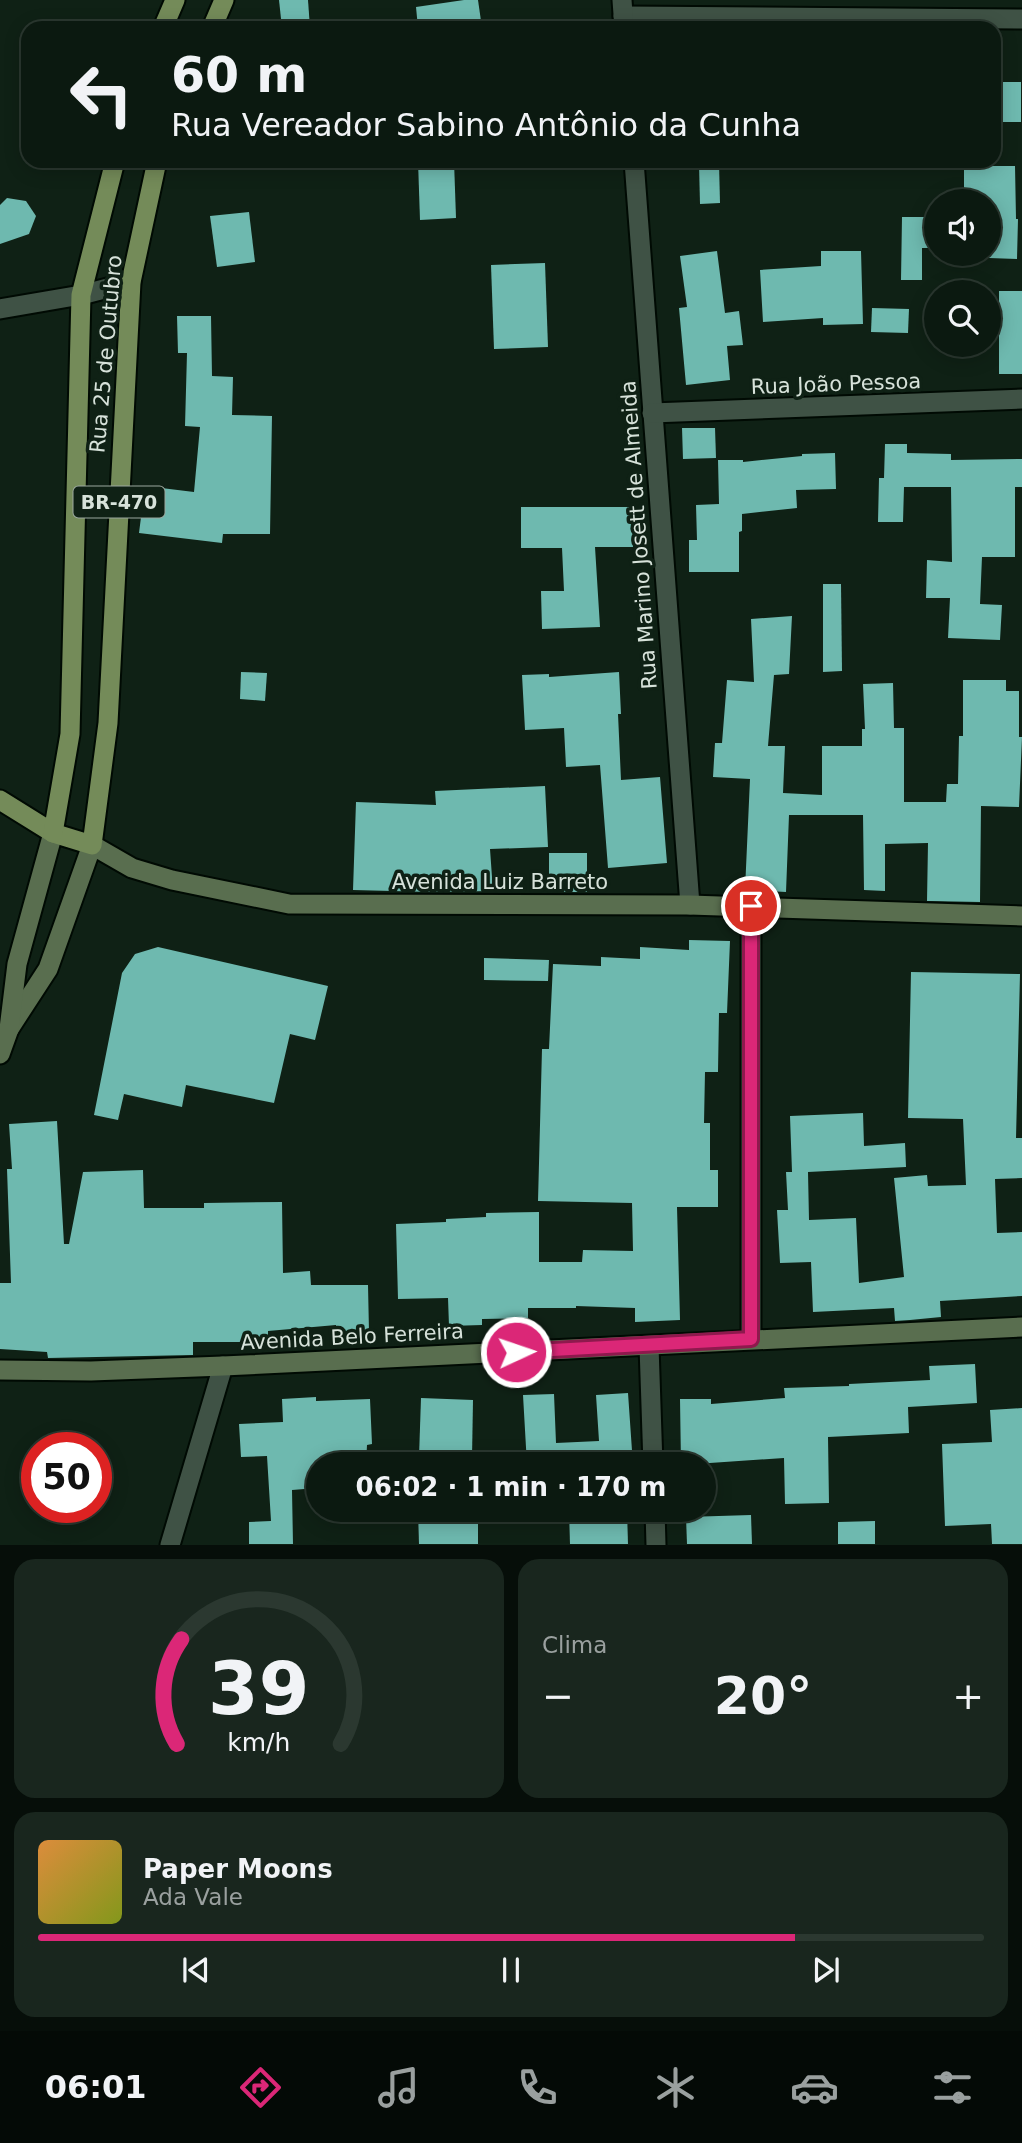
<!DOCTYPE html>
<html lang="pt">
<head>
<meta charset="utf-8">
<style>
	:root { --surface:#0b1910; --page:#19261e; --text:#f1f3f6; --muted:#9aa09f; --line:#2b3830; --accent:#db2777 }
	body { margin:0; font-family:"DejaVu Sans",sans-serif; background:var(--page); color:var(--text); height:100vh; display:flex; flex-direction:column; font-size:26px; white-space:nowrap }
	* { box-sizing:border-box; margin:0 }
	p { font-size:23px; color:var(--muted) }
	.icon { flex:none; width:38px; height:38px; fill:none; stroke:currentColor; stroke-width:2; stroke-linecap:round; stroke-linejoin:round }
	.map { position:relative; height:1545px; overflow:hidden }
	.details { display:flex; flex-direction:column; gap:14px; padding:14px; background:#060e09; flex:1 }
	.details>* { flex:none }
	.guide { position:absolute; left:21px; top:21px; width:980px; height:147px; border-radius:21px; box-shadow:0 4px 18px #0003,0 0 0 2px var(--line); background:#0b1910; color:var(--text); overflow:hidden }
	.fabs { position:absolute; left:924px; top:189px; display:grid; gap:14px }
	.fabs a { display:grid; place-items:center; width:77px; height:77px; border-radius:50%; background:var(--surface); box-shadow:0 4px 18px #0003,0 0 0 2px var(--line); font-size:35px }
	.speed { position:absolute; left:21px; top:1432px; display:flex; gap:14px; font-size:35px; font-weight:700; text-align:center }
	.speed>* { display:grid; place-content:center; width:91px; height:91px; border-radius:50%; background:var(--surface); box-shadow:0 4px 18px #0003,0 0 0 2px var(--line); line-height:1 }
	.speed .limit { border:10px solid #d22; background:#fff; color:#111 }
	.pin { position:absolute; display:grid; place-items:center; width:60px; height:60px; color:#fff; margin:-30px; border:4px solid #fff; border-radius:50%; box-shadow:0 2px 7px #0007 }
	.me { position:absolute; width:77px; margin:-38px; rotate:87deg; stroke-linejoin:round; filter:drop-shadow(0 0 5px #0008) }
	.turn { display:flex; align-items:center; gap:24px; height:147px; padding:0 35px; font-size:32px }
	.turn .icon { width:91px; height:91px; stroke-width:2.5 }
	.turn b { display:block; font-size:49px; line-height:60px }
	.big { font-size:52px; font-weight:800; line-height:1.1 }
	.details .widget { flex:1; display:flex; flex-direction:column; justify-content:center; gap:10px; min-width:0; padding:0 24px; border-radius:21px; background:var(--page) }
	.details .dial { align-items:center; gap:0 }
	.dial svg { height:182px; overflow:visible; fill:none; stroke:var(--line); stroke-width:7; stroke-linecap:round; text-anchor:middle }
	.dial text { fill:var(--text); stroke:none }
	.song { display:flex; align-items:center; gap:21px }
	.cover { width:84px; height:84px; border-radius:10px; background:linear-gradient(135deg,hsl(30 70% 55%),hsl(70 70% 35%)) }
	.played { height:7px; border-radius:4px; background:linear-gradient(90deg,var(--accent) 80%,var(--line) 80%) }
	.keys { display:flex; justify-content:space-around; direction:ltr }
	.heat { display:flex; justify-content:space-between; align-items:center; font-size:38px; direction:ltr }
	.details .tiles { flex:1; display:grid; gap:14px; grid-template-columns:1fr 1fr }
	.widget:last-child { grid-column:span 2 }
	.trip { position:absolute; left:306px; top:1452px; width:410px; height:70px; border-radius:35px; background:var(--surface); box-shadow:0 4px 18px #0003,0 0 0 2px var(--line); font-weight:800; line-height:70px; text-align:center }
	.tab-bar { display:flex; height:112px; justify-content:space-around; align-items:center; background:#040a06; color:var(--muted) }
	.tab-bar .icon { width:49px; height:49px }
	.tab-bar .current { color:var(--accent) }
	.tab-bar b { font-size:32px; color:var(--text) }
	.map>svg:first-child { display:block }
	.building { fill:#6eb9af }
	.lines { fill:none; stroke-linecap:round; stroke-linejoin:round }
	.minor-casing { stroke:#000a03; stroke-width:23 }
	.tertiary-casing { stroke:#000a03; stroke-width:23 }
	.secondary-casing { stroke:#000a03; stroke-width:23 }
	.primary-casing { stroke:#000a03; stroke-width:23 }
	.minor { stroke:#3f5245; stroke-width:19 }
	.tertiary { stroke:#3f5245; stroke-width:19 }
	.secondary { stroke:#596e4f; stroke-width:19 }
	.primary { stroke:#748b59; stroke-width:19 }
	.route-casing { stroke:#8e194d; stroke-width:18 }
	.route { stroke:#db2777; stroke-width:12 }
	.labels { text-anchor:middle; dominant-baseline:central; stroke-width:7; stroke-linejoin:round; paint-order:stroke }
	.shield { fill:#0f2115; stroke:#9ba89f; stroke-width:2 }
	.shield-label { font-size:19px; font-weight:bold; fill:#d7e2da }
	.street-label { font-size:21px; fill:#d7e2da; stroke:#0f2115 }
</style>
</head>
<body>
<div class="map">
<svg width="1022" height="1545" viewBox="0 0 1022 1545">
	<rect width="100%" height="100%" fill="#0f2115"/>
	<g class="building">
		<polygon points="279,0 308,0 310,28 282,28"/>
		<polygon points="464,0 478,0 482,28 418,28 416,7"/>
		<rect x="994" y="82" width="27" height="40"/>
		<polygon points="418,161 454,161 456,218 420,220"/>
		<polygon points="719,163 720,203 700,204 699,164"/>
		<polygon points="964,166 1015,166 1016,219 1018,219 1017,259 989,258 989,201 964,201"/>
		<polygon points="7,198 26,201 36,216 29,234 0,244 0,205"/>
		<polygon points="249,212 255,262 217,267 210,216"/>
		<polygon points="902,217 936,217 936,248 922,248 922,280 901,280"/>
		<polygon points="717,251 725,313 739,311 743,345 727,346 730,380 686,385 679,308 687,307 680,256"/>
		<polygon points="821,251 861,251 863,324 823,325 823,318 763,322 760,270 821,266"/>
		<polygon points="545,263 548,347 494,349 491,265"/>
		<rect x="999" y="291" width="23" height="83"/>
		<polygon points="872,308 909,309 908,333 871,332"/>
		<polygon points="177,316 211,316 212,376 233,377 232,415 272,416 270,534 223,534 222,543 139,533 145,486 194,492 200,427 185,426 187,353 178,353"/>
		<polygon points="682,428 715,428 716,458 683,459"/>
		<polygon points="885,444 907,444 907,453 951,454 951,460 1022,459 1022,487 1015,487 1015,557 982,557 980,604 1002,605 1000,640 948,638 950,598 926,598 927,560 952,562 951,487 904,487 903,522 878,522 879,478 884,478"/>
		<polygon points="835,453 836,489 796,490 797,508 742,514 742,531 739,532 739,572 689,572 689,540 697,540 696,505 719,504 718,460 743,460 743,462 802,456 802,454"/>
		<polygon points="521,507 632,507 633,547 595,547 600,627 542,629 541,591 564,591 562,548 521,548"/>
		<polygon points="823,584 841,584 842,671 823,672"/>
		<polygon points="792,616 789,674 774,675 768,746 785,746 783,793 822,795 822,746 862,746 862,729 865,729 863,684 893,683 894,728 904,728 904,802 946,802 947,784 958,784 959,736 963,736 963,680 1006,680 1006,691 1019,691 1019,737 1022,737 1019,807 981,806 980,902 927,901 928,843 885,844 885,891 864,890 863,815 789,815 786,892 745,890 750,779 713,777 715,743 722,743 727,680 754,682 751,619"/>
		<polygon points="241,672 267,673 265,701 240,699"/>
		<polygon points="619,672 621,714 618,714 621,780 660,777 667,863 608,868 600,765 566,767 564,728 525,730 522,675 549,674 549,677"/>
		<polygon points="545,786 548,847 490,849 493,891 431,892 353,890 356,802 436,805 435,791"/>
		<rect x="549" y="853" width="38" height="39"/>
		<polygon points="689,940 730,941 727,1013 719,1013 718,1072 705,1072 704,1123 710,1123 710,1170 718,1170 718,1207 677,1207 680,1320 635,1322 635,1308 576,1306 576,1308 528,1308 528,1318 482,1319 482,1325 449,1326 448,1298 398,1299 396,1224 446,1222 446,1219 486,1217 486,1213 539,1212 539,1262 582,1262 583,1250 633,1251 632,1203 538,1201 542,1049 549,1049 553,964 601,966 601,957 640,959 640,947 689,950"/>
		<polygon points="158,947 328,986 315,1040 290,1034 274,1103 186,1085 182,1107 124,1094 118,1120 94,1115 122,973 135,954"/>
		<polygon points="484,958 549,960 548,981 484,980"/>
		<polygon points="911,972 1020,974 1016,1138 1022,1138 1022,1178 995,1179 997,1233 1022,1232 1022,1296 940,1301 941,1317 910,1320 895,1321 894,1308 813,1312 811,1262 780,1263 777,1210 788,1210 786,1172 792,1172 790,1116 863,1113 864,1146 905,1143 906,1167 808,1172 809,1220 856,1218 859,1283 904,1277 894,1178 927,1175 928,1186 966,1185 963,1119 908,1118"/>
		<polygon points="57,1121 64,1244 69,1244 83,1172 143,1170 144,1208 204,1208 204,1203 282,1202 283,1273 310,1271 311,1285 368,1285 369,1332 336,1332 336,1325 268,1331 268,1342 193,1342 193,1355 48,1358 47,1352 0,1349 0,1283 11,1283 7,1169 12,1169 9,1124"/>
		<polygon points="975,1364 977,1403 908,1407 909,1433 828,1437 829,1503 785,1504 784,1458 681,1465 680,1399 711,1399 711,1404 785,1398 784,1388 849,1386 849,1384 930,1380 929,1366"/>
		<polygon points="628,1393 633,1465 527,1465 523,1395 554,1394 556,1443 599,1441 596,1395"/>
		<polygon points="316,1397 316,1401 370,1399 372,1444 367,1445 366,1465 316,1465 317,1488 292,1490 293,1544 249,1544 249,1522 271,1521 267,1456 241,1457 239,1424 283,1422 282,1399"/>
		<polygon points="421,1398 473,1400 472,1458 419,1457"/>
		<polygon points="1022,1408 1022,1544 992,1544 991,1524 945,1526 942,1444 992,1442 990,1410"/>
		<polygon points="418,1510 478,1510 478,1544 419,1544"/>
		<polygon points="569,1510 627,1510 628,1544 570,1544"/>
		<polygon points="751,1515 752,1544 687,1544 686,1517"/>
		<polygon points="875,1521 875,1544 838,1544 838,1522"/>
	</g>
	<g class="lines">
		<g class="minor-casing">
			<g id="minor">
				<polyline points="623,16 1022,19"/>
				<polyline points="0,309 81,295 131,282"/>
				<polyline points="649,1346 653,1465"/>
				<polyline points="655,1510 656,1545"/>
				<polyline points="170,1545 223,1366"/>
			</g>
		</g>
		<g class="tertiary-casing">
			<g id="tertiary">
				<polyline points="622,0 624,28"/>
				<polyline points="634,161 690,905"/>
				<polyline points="652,413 1022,399"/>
				<polyline points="751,1339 751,906"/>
			</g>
		</g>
		<g class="secondary-casing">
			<g id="secondary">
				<polyline points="9,1029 48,969 92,845 132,868 172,880 289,904 690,905 1022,916"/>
				<polyline points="0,1054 9,1029 17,964 53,833"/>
				<polyline points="0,1370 91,1371 223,1366 1022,1327"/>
			</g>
		</g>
		<g class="primary-casing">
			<g id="primary">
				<polyline points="163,28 175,0"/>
				<polyline points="212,28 224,0"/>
				<polyline points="0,800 53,833 92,845 108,723 131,282 157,161"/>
				<polyline points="53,833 70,734 81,295 115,161"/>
			</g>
		</g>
		<use href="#minor" class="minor"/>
		<use href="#tertiary" class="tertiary"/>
		<use href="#secondary" class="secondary"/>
		<use href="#primary" class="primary"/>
	</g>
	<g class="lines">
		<g class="route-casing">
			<polyline id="route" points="516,1352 751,1339 751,906"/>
		</g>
		<use href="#route" class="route"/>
	</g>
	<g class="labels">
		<rect class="shield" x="73.5" y="486.5" width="91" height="31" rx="5"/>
		<g class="shield-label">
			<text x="119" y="502">BR-470</text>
		</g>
		<g class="street-label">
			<text transform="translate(106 354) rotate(-85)">Rua 25 de Outubro</text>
			<text transform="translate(836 384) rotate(-2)">Rua João Pessoa</text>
			<text transform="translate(639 535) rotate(-94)">Rua Marino Josett de Almeida</text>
			<text x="500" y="882">Avenida Luiz Barreto</text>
			<text transform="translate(352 1337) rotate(-3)">Avenida Belo Ferreira</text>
		</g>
	</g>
</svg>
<div class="fabs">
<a><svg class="icon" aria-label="sound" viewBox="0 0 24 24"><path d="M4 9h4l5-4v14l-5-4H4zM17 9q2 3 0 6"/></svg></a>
<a><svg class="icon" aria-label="search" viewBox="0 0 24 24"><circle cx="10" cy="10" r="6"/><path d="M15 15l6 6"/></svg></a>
</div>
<div class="speed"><div class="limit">50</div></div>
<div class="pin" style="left:751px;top:906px;background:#d93025"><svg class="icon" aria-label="arrive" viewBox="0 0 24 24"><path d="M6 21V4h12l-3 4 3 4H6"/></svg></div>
<svg class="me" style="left:516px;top:1352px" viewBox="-20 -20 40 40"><circle r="17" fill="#db2777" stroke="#fff" stroke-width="3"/><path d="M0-11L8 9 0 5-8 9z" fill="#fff"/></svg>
<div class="trip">06:02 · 1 min · 170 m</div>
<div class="guide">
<div class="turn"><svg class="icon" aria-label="left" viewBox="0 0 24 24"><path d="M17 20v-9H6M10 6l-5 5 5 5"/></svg><div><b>60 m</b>Rua Vereador Sabino Antônio da Cunha</div></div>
</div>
</div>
<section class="details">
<div class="tiles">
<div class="widget dial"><svg viewBox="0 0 100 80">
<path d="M14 69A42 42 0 1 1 86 69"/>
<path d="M14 69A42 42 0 0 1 16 23" stroke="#db2777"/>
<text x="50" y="56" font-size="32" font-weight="700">39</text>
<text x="50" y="72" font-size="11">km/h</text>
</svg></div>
<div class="widget"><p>Clima</p>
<div class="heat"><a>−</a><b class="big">20°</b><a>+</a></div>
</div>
<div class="widget">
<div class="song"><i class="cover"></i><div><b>Paper Moons</b><p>Ada Vale</p></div></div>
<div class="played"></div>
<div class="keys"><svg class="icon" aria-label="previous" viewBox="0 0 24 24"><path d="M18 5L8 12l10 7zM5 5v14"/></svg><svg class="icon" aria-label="pause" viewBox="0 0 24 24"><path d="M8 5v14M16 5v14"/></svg><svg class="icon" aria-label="next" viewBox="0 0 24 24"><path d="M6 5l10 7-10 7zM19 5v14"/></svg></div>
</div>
</div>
</section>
<nav class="tab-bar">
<b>06:01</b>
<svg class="icon current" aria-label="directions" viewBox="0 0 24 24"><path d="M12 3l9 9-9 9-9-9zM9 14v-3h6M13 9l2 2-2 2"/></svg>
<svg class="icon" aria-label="music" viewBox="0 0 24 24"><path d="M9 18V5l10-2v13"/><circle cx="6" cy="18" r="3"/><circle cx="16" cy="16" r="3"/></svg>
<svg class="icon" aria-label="phone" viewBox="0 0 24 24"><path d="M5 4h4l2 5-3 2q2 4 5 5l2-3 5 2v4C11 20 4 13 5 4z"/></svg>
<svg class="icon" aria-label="climate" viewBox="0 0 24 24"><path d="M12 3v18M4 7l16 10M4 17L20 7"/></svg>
<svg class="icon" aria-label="car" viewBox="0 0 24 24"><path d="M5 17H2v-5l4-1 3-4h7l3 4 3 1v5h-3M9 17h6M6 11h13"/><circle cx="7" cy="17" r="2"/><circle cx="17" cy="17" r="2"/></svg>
<svg class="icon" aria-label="filters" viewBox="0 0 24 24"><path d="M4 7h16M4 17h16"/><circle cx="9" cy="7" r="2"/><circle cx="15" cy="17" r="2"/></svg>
</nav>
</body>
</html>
